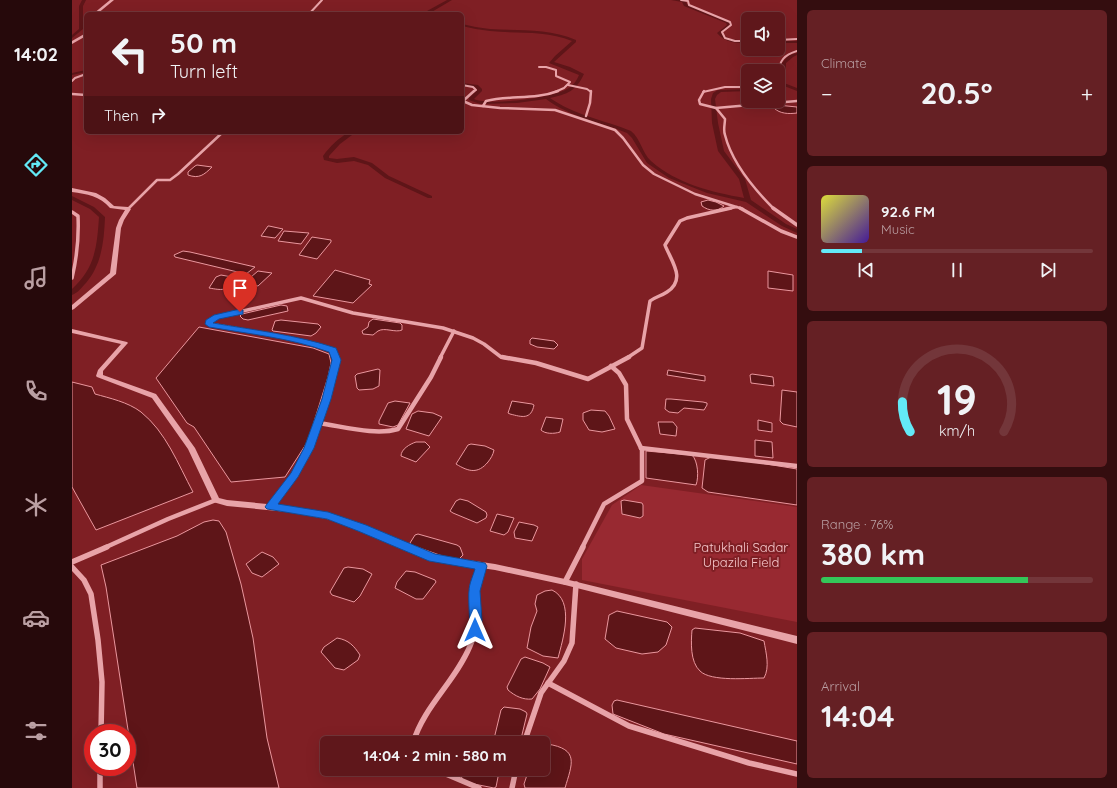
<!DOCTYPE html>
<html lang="en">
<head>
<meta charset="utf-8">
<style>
	:root { --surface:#5f171b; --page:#652024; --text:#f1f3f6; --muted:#ba9fa3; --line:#73363a; --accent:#63e9f6 }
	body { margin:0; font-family:Quicksand,sans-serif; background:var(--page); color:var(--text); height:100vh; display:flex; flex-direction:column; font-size:15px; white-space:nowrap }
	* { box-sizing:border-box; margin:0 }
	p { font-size:13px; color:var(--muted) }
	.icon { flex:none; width:22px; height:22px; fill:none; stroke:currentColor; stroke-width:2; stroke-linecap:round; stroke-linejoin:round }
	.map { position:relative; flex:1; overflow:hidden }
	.details { display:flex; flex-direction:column; gap:10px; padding:10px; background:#340d0f; width:320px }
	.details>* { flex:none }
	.banner { position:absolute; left:12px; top:12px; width:380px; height:122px; border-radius:6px; box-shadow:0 4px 16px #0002,0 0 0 1px var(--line); background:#5f171b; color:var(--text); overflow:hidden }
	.buttons { position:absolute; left:669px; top:12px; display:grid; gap:8px }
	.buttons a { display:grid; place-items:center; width:44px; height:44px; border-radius:6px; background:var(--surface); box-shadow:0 4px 16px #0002,0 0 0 1px var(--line); font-size:20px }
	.speed { position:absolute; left:12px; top:724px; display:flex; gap:8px; font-size:20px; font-weight:700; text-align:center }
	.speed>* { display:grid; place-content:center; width:52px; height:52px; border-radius:50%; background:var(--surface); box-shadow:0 4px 16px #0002,0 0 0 1px var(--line); line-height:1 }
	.speed .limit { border:6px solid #d22; background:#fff; color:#111 }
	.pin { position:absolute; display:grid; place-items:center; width:34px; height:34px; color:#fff; margin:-41px -17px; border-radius:50% 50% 50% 0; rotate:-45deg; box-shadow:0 0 4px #0007 }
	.pin .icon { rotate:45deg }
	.me { position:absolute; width:44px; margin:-22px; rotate:0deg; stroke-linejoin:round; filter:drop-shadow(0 0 3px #0008) }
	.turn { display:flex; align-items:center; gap:14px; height:84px; padding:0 20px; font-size:18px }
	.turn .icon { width:52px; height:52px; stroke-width:2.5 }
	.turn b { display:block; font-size:28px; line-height:34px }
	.then { display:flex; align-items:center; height:38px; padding:0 20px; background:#0003; gap:8px; font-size:15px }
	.big { font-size:30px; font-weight:800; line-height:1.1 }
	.details .card { flex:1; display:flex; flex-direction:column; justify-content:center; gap:6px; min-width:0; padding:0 14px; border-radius:6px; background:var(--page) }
	.details .dial { align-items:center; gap:0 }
	.dial svg { height:104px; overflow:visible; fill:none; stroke:var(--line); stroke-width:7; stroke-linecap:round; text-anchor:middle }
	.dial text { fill:var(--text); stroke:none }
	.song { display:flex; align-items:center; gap:12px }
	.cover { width:48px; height:48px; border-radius:6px; background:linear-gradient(135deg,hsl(60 70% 55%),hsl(260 70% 35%)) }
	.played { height:4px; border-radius:2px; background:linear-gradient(90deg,var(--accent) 15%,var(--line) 15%) }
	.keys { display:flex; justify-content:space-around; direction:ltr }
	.heat { display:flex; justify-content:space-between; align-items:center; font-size:22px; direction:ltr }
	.charge { height:6px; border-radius:3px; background:linear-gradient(90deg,#34c759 76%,var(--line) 0) }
	.trip { position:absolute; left:248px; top:736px; width:230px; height:40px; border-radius:6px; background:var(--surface); box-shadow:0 4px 16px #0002,0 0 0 1px var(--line); font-weight:800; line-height:40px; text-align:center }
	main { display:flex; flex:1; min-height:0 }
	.tab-bar { display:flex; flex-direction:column; width:72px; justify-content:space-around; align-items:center; background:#26090b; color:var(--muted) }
	.tab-bar .icon { width:28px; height:28px }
	.tab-bar .selected { color:var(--accent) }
	.tab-bar b { font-size:18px; color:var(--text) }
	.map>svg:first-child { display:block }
	.green { fill:#982931 }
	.water { fill:#5e1518; stroke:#ea979e }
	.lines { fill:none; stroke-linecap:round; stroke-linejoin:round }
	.canal { fill:#5e1518; fill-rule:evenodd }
	.minor-far4 { stroke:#e8a3a8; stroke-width:2 }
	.minor-far3 { stroke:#e8a3a8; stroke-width:2.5 }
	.minor-far2 { stroke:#e8a3a8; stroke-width:3.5 }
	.minor-far1 { stroke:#e8a3a8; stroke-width:4.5 }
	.minor { stroke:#e8a3a8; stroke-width:5.5 }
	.tertiary { fill:#e8a3a8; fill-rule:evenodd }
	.route { fill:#1a73e8; stroke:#114b97 }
	.labels { text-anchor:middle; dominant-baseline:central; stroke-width:4; stroke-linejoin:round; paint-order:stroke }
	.near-park-label { font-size:13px; fill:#f6c7cb; stroke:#7f1f24 }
</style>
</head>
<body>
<main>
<nav class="tab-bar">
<b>14:02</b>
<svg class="icon selected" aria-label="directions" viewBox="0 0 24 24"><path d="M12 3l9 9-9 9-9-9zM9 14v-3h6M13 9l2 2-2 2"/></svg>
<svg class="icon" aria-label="music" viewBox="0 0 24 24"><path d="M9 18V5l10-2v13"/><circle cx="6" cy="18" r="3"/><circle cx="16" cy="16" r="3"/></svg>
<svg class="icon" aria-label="phone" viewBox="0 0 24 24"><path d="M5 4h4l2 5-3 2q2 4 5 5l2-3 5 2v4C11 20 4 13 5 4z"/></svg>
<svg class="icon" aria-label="climate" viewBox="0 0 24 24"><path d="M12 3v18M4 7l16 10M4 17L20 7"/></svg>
<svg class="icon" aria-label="car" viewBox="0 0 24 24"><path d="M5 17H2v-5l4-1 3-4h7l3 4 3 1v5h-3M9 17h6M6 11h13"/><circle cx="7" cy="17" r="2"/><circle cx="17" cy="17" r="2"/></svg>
<svg class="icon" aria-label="filters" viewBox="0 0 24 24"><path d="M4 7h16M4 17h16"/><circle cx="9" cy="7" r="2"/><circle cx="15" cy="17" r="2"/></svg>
</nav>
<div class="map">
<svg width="725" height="788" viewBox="0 0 725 788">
	<rect width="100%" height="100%" fill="#7f1f24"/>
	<polygon class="green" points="569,485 725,507 725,622 510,580 510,559 540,505"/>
	<g class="water">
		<path d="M705,105L725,107V113C717,114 708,114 702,108Z"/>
		<path d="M123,166L125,165L140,167C132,175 127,179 116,175V172Z"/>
		<path d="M636,200L644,202L652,206C645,212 637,211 630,206L629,202Z"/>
		<polygon points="196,226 197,226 211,229 203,238 189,236"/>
		<polygon points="212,231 237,233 229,244 206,241"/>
		<polygon points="240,237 259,240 259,242 245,259 227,255"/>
		<polygon points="111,251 118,252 183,267 174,274 103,257 102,255"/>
		<polygon points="263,270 298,280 297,284 300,285 281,303 241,296"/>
		<polygon points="186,271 200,273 186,286 172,283"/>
		<polygon points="696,271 721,275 721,291 696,288"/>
		<path d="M149,275L160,277L163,279C156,292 149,290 137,288L144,277Z"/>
		<polygon points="209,305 215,306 216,311 176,320 171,319 168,316 170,314"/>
		<path d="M301,319L328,323L330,325V330C323,333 313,327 306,331C304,332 303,334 301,335L291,334L290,331L296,327L297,322Z"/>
		<polygon points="209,320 246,324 249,327 244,333 239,336 201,331 200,330 203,321"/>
		<polygon points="127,327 241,348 257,354 259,363 256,377 236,441 213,477 159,482 122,427 115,423 84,378"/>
		<polygon points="460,338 482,341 486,345 482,349 465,347 458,344 458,340"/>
		<polygon points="306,369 308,370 307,386 301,389 287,390 285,388 283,376 285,374"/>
		<polygon points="596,370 633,376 633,381 595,375"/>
		<polygon points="680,374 701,377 702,386 679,383 678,375"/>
		<path d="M0,382L20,387L23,394C37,398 56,402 69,412C94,432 106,464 121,492L24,530L0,487Z"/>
		<polygon points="710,390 725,392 725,427 711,424 708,421"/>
		<polygon points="594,399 599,399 631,402 635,403 635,405 632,410 612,408 606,413 597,412 593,409"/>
		<polygon points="323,401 338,403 326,425 321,427 307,424 307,421 316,403"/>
		<path d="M440,401L460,404L462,405C459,420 450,417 438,414L436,413Z"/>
		<polygon points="519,410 533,411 537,416 543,429 530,432 517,430 511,420 511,413"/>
		<polygon points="346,411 361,413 370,417 357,436 334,429 340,414"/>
		<path d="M474,417L491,419L488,432C482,434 473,434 469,430Z"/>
		<polygon points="686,420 700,423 700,432 686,430"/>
		<polygon points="586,422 601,422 605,427 604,436 588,434"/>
		<polygon points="683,440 700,442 701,458 683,456"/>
		<path d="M344,442H353L358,447L344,462L329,456C329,449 338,444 344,442Z"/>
		<path d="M399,444L413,446L422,450C421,455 419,458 416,462C406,474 397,472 384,464L396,445Z"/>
		<path d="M574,451L620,455C626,461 627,477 624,485L574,478Z"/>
		<polygon points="639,457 676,461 725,469 725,505 636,492 630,488 633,460"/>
		<polygon points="388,499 396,501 414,512 415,515 414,518 405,523 381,513 378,511 384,501"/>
		<polygon points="552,500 570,503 571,505 571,516 568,518 550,514 549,501"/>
		<polygon points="425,514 442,518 436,532 432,535 418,531"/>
		<polygon points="141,520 147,521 154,532 169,584 181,638 195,738 207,788 65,788 34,587 29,565 105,536 132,522"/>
		<polygon points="447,522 462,525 466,527 460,541 443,538 442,532"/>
		<polygon points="346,534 385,545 388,547 391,555 387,559 379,559 339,545 338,543 343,535"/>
		<polygon points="190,552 201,557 207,564 190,577 180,573 174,564"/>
		<polygon points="276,567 291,569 300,574 288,596 282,602 260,595 258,592 272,568"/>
		<polygon points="334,571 343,572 363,580 364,582 351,599 344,599 323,588 325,582"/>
		<path d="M480,590C503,601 491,639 486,658L471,656L455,648L459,627L465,611L463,604L465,595L473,591Z"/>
		<polygon points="545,611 595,622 600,627 594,645 586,652 570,654 544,648 533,639 537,615"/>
		<path d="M623,628L668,633L692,641C694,653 698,667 692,678C677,678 639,682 628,671C618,662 619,642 620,630Z"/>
		<path d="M265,638C277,640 282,646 288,655L286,660L272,670L263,668L249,652L252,647Z"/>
		<path d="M453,657L471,663L478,667L468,689L460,699C451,700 443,696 436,690L435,687L449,659Z"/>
		<polygon points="545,700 725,741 725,764 592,734 541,714 540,705 542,701"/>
		<polygon points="432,707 448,709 454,712 455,714 448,743 421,743 429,710"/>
		<path d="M475,744C508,749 500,764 493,788H453L452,784L457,769H471V745Z"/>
		<polygon points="390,769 424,770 427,772 424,787 422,788 397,783 390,779 389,774"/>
	</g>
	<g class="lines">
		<g class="canal">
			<polygon points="10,0 14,0 11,6 11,29 0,38 0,35 7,29 7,6"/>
			<polygon points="375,0 380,0 358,13 358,14 354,14 355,11"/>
			<path d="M599,0H613L615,4L657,21L659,25L649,33L658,39L676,41V43C664,43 653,43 645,33L655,25L654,23L612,6L610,2Z"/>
			<path d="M390,24C399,26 408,28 418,29C448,31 476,28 504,40V42L482,62L498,67L512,74C504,91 496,94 478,98C502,115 532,120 559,131C569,139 570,153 579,161C605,184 640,192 672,198L667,179L646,151L640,123L639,99L641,93L646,90L676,89V91L649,92L645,95L643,99L646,123L652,151L673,179L679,200L714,224L725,229V233L710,226L674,202L635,193L597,178L575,163L560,138L555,133C528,122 498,117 474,99L445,103L408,104L397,100V98L405,90L403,87L390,85V83L406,85L410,89V91L402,99C418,106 477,98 493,90C501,86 504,82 507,75L477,63L483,56L500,41C474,30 446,34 418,31C408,30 399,28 390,26Z"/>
			<rect x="706" y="41" width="19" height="2"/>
			<polygon points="725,53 725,55 721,57 714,63 714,76 712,83 725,88 725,91 707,84 710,76 710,63 717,55"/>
			<polygon points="14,70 14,72 0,75 0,73"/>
			<path d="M277,132H284L268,144L257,156V158L265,159L282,157L300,163L317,176L360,196V198H356L313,178L296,165L282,161L265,163L252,160L251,156C258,146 267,138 277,132Z"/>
			<path d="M0,196L22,207L33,217C32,241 30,264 14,283C10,287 6,293 0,295V289C23,268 25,247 27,217L18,209L0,200Z"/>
		</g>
		<g class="minor-far4">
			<polyline points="609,0 616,1 617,5 658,22 659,25 650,32 653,38 663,41 676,41"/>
			<polyline points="237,14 250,0"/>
			<polyline points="706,40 725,39"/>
			<polyline points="467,67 474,67 484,70 484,76 498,82 492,88 483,92"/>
			<path d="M706,73C708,60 712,55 725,51"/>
			<polyline points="0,81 3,78 14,74"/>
			<polyline points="390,85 401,87 404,90 401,92"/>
			<polyline points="496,85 515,89 519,92"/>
			<polyline points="631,92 653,87 676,87"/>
		</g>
		<g class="minor-far3">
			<polyline points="402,91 391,101 400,105 428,108 483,110 543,130 551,138 571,165 582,174 623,194 671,209"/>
			<polyline points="632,91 627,100 628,104 644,108 725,101"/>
			<polyline points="0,94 14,95"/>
			<path d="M411,106L414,101C438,95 463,100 486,91"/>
			<path d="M644,108L653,119C653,124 651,130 653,135C660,163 682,189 702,209"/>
			<polyline points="514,116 518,103 519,91"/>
			<polyline points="56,209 85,180 98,180 106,174 151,132"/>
			<polyline points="654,209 665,207"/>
		</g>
		<g class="minor-far2">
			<polyline points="668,208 709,231 725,237"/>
			<polyline points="701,208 725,225"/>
			<path d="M0,212L6,216C7,237 5,257 0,278"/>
			<polyline points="264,358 261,350 218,338 137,324 137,322 144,317 229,298 281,313 371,328 401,338 412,344 429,357 436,358"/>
			<polyline points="368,358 382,331"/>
			<path d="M555,358L570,348L578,301C583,297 589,296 595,292C615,279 599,261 593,245L608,221L615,218L659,208"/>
		</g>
		<g class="minor-far1">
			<polyline points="430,357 464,363 516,379 557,357"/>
			<path d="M246,423C270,426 303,436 326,429L359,377L369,357"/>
			<polyline points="569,448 725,466"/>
			<path d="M199,507C207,496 216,486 223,475C245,441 255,399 265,360L264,357"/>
			<polyline points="32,548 96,519 144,500"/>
			<polyline points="510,548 532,504 570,481 570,450 555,419 554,385 547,373 539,366"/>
		</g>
		<g class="minor">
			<polyline points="0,562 35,547"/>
			<polyline points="0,567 12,580 19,594 26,640 30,682 29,733"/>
			<polyline points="493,582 511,547"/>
			<polyline points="476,683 557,726 677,763 725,774"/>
			<path d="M341,743C352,706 383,682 398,646C408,623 400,612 402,589C403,581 407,574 409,566"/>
			<polyline points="452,743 469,693 492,661 500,643 504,584"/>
			<polyline points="28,767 28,788"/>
			<polyline points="362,769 407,788"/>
			<polyline points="440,788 444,769"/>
		</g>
		<g class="tertiary">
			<polygon points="38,0 42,0 25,14 21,14"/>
			<polygon points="14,33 14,36 0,44 0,41"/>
			<path d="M0,188L24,193L33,198L42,206L56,207L59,209L52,220L49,228L44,274L2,309L0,310V305L38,273L44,228L47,220L53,210L38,208C28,196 15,194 0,192Z"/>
			<polygon points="0,329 55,342 56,343 55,344 31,371 31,375 84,394 123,448 147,498 155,500 216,506 256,513 293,526 362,555 423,564 493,579 725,636 725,644 493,585 423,570 361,561 287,530 255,519 216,512 155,506 141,502 116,449 80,398 25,377 24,376 26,370 49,344 0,333"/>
		</g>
	</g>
	<path class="route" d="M168,309L171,310V314L147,319L141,323C182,330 225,335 264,348L269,360L259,399L242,448L226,477L206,504L256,512L294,525L363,554L413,563L415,566L408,591L410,621L407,633L403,634L399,633C398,630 396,595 397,591C397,584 401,576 403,569L357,561L286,531L255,519L195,509L193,507L195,504L219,473L232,448L250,399L260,360L257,352C219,338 177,334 137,327L133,324L134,320L142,315Z"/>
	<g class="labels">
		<g class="near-park-label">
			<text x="669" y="547">Patukhali Sadar<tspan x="669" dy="15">Upazila Field</tspan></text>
		</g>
	</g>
</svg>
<div class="buttons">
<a><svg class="icon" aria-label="sound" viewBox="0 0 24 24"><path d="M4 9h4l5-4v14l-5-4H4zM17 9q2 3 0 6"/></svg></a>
<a><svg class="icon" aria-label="layers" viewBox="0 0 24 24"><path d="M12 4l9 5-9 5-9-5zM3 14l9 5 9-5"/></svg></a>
</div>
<div class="speed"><div class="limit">30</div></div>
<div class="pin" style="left:168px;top:312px;background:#d93025"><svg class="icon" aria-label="arrive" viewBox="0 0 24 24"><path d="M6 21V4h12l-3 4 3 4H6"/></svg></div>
<svg class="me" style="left:403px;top:630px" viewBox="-20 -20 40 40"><path d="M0-17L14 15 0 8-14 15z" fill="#1a73e8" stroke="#fff" stroke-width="4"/></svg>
<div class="trip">14:04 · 2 min · 580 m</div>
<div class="banner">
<div class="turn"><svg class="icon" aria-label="left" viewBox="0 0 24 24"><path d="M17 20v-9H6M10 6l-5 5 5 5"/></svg><div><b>50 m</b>Turn left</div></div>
<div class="then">Then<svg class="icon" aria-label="right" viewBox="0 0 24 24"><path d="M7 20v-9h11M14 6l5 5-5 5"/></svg></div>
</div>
</div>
<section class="details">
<div class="card"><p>Climate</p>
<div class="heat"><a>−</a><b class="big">20.5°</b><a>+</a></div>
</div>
<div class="card">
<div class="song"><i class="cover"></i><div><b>92.6 FM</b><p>Music</p></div></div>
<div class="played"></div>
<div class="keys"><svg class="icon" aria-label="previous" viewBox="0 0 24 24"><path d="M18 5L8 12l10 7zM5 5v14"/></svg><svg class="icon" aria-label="pause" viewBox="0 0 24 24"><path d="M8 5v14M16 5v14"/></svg><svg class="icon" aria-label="next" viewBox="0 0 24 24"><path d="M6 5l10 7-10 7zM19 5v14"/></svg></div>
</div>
<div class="card dial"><svg viewBox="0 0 100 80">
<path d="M14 69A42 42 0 1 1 86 69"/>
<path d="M14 69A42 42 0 0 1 8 46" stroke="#63e9f6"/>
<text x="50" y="56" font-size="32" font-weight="700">19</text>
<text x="50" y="72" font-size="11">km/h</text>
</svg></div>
<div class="card"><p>Range · 76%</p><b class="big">380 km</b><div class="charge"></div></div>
<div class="card"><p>Arrival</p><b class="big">14:04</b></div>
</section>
</main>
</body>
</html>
